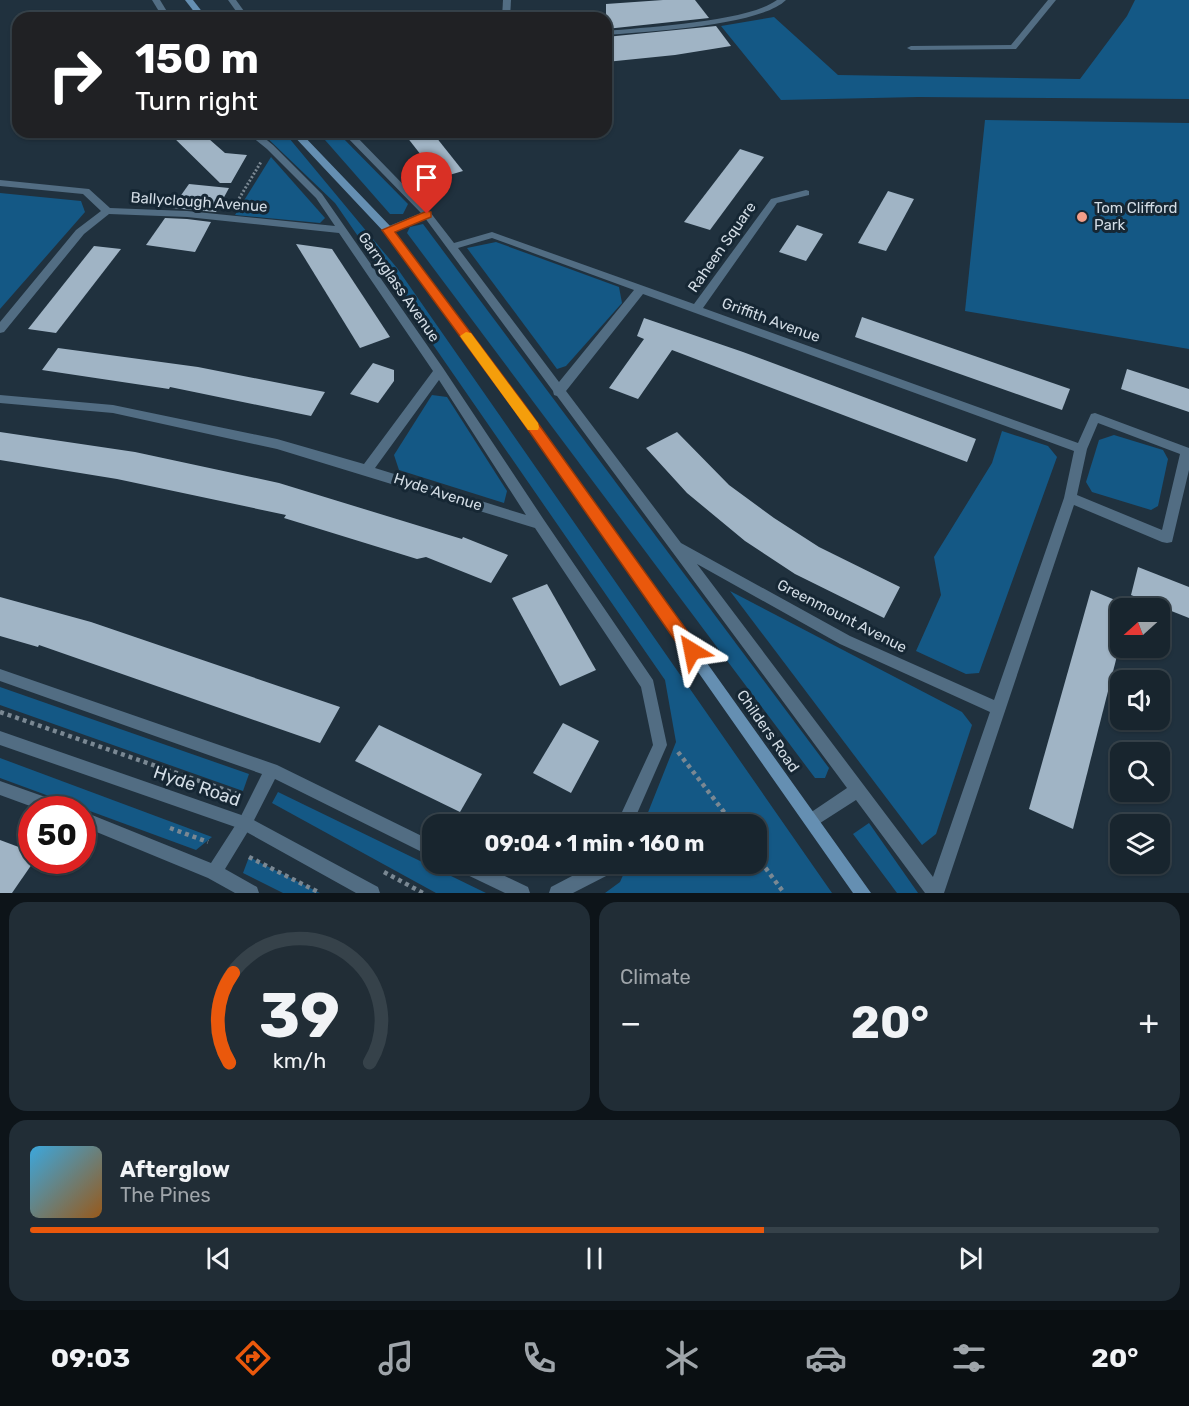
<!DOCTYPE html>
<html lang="en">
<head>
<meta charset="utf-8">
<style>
	:root { --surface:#18252e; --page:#212d36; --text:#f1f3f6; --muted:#9fa5aa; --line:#36424a; --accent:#ea580c }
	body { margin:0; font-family:Rubik,sans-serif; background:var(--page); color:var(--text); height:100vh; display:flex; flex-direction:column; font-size:22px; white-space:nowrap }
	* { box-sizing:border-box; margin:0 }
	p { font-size:20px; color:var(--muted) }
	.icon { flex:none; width:33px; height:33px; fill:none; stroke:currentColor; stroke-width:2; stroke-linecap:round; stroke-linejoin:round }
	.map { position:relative; height:893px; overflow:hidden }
	.side { display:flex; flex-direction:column; gap:9px; padding:9px; background:#0d1419; flex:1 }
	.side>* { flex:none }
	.top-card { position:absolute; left:12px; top:12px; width:600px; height:126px; border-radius:18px; box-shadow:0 2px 4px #0004,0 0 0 2px var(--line); background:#202124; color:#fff; overflow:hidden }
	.needle { width:39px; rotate:249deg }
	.controls { position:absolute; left:1110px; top:598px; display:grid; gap:12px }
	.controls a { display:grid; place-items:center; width:60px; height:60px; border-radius:12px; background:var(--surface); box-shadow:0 2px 4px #0004,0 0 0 2px var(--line); font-size:30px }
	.speed { position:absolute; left:18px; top:796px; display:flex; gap:12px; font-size:30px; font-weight:700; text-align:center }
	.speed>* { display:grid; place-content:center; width:78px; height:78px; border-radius:50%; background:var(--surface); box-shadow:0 2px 4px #0004,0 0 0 2px var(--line); line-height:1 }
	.speed .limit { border:9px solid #d22; background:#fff; color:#111 }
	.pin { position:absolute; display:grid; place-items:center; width:51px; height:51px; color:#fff; margin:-62px -26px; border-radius:50% 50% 50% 0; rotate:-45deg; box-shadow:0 0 6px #0007 }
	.pin .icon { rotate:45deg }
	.me { position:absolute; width:66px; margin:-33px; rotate:325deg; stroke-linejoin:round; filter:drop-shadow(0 0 4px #0008) }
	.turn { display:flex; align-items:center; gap:21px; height:126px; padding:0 24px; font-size:27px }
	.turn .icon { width:78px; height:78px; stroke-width:2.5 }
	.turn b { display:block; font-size:42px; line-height:51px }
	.big { font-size:45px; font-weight:700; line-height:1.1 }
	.side .tile { flex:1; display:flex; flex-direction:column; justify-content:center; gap:9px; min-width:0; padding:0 21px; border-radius:18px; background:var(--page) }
	.side .dial { align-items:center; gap:0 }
	.dial svg { height:156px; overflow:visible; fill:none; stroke:var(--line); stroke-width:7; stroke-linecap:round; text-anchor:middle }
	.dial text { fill:var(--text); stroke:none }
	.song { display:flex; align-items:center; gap:18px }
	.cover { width:72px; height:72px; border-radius:9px; background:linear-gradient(135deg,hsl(200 70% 55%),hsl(30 70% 35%)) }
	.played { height:6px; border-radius:3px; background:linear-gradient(90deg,var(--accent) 65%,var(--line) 65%) }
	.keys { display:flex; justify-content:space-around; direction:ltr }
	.heat { display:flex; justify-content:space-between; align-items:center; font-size:33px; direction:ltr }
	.side .tiles { flex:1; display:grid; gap:9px; grid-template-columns:1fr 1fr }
	.tile:last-child { grid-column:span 2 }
	.trip { position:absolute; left:422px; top:814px; width:345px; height:60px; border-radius:18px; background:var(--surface); box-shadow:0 2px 4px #0004,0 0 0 2px var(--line); font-weight:700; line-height:60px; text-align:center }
	.tabs { display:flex; height:96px; justify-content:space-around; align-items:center; background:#0a0f12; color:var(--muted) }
	.tabs .icon { width:42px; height:42px }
	.tabs .on { color:var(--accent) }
	.tabs b { font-size:27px; color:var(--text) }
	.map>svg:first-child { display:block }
	.green { fill:#145885 }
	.building { fill:#a0b4c5 }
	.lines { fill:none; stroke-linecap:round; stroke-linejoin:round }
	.path-far1 { stroke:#7a8893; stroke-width:3; stroke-dasharray:2 2; stroke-linecap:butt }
	.path { stroke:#7a8893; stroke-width:4.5; stroke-dasharray:4 4; stroke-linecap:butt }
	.minor { fill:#526d83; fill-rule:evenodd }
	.tertiary { fill:#526d83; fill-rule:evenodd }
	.secondary { fill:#658fb2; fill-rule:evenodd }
	.route { fill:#ea580c; stroke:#983908; stroke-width:1.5 }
	.slow { fill:#f59e0b }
	.poi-dot { fill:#f49e89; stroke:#162734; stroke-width:2 }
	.labels { text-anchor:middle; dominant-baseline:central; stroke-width:6; stroke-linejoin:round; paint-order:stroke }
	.street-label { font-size:15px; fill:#d2dce5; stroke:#162734 }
	.poi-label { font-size:15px; fill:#d2dce5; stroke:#162734; text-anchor:start }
	.near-street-label { font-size:18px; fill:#d2dce5; stroke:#162734 }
</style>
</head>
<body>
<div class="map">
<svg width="1189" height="893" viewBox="0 0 1189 893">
	<rect width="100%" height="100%" fill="#20313e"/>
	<g class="green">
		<polygon points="1135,0 1189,0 1189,99 918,97 781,100 721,26 774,17 838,75 1080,79 1127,16"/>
		<polygon points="985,120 1189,123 1189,349 965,311"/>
		<polygon points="261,132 284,132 397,268 832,893 605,893 620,882 628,864 756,864 756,825 643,825 676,742 665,680 335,203"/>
		<polygon points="318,132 337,132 408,204 403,214 390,214"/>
		<polygon points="271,157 325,218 320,223 235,215"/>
		<polygon points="0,193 81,201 85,212 0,309"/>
		<polygon points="423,224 829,768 825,778 815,778 407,233 410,227"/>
		<polygon points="496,242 619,287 622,303 566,366 557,369 467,248"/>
		<polygon points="432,395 447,397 507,491 504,503 399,470 394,455"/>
		<polygon points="1002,431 1048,446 1057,457 979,673 966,674 916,651 941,595 934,557 992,463"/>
		<polygon points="1114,435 1163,450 1168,459 1158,506 1151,510 1092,492 1086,482 1099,440"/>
		<polygon points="730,591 962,712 972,725 936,834 922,845"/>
		<polygon points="0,687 249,774 243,791 0,705"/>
		<polygon points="0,758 212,837 196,850 0,778"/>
		<polygon points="278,792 486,893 436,893 272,803"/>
		<polygon points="869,823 918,893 897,893 853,834"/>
		<polygon points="249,857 320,893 283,893 243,873"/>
	</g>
	<g class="building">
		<polygon points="663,0 695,0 709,18 606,29 606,4"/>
		<polygon points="716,26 731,46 675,55 606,62 606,37"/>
		<polygon points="168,132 201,132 225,153 247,155 231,183 220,183"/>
		<polygon points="403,132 432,132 463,171 439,178"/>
		<polygon points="740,149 764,157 710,230 684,222"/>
		<polygon points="189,184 229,188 216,212 172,208"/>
		<polygon points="888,191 914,199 886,251 858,243"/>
		<polygon points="165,218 187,219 211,222 195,252 146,245"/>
		<polygon points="797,225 823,234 806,261 779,252"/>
		<polygon points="296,244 332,249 390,337 360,348"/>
		<polygon points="94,246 121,249 56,333 28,329"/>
		<polygon points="862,317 1070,389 1062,410 855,337"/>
		<polygon points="644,318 743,352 976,439 967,462 672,350 638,399 609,388 644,339 637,336"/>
		<polygon points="58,348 198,367 325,392 311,416 170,387 169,389 42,370"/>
		<polygon points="373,363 394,370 394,381 378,403 350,394"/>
		<polygon points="1127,369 1189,389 1189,412 1121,389"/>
		<polygon points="0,432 135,452 279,483 462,539 463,537 508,555 491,583 426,557 417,559 284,518 286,515 117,479 0,460"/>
		<polygon points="677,432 729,485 774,518 819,547 900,587 884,618 795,574 745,541 687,493 646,448"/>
		<polygon points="1138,567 1189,587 1189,618 1131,595"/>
		<polygon points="547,584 596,670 560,686 512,598"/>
		<polygon points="1091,590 1120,602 1120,644 1073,829 1029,809"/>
		<polygon points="0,597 91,622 340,707 320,743 39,645 38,647 0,636"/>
		<polygon points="563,723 599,741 571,793 533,773"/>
		<polygon points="379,725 482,774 460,812 355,761"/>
		<polygon points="0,840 32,852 32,864 12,893 0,893"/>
	</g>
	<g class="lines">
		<polyline class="path-far1" points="237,202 261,162"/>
		<g class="path">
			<polyline points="0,712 237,794"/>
			<polyline points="678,752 734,825"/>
			<polyline points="170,828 208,842"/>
			<polyline points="756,855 784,893"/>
			<polyline points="249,857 320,893"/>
			<polyline points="384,872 423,893"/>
		</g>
		<g class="minor">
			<polygon points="152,0 160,0 171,18 163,18"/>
			<polygon points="228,0 236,0 249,18 241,18"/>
			<polygon points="503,0 511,0 510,18 502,18"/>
			<path d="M777,0H786C760,26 645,32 606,35V31C646,27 747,22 777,0Z"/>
			<polygon points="1048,0 1056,0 1016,49 911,50 907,48 911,46 1011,45"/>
			<path d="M246,132H257L273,145L322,194L443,368L544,520L653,680L667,745L632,825H616L653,745L641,687L535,528L277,449L113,413L0,403V395L113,405L277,439L364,464L433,371L339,233L187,217L109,214L84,234L4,332L0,333V322L76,230L101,211L83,194L0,186V180L89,189L110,208L187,211L335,226L316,198L267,149ZM439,380L526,515L375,468Z"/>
			<path d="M342,132H352L430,212L454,243L492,232L694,304L771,199L806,190L809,191V195L777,203L703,308L1078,443L1091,414L1095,413L1189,448V470L1172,542L1167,543L1162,542L1074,505L944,893H925L856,800L817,825L812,828L807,825L804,820L807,815L847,788L557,396L554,395L553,391L425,218L392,232H384V228L421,213ZM492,238L634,290L559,382L458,248ZM643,294L1074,451L1064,498L994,700L850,636L681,543L566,391ZM1098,423L1180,454L1162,530L1077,495L1087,449ZM697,564L840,644L990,712L933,877Z"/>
			<polygon points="0,669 277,765 432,841 432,857 275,779 250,828 225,869 257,887 259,893 235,893 208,878 82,826 82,811 211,863 240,818 262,774 0,681"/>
			<polygon points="0,781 68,805 71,810 41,810 0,795"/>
			<polygon points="455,864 480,864 528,887 530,893 505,893 457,870"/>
			<polygon points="595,864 614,864 610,874 573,893 549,893 551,887"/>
		</g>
		<polygon class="tertiary" points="0,731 250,818 378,887 380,893 356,893 241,829 0,745"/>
		<g class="secondary">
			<polygon points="185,0 193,0 207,18 199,18"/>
			<polygon points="290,132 300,132 392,228 523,405 871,893 853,893 515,411 384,232"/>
		</g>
	</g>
	<polygon class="route" points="427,211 431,212 431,217 395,232 524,404 698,646 700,651 698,656 692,658 686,656 515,411 382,230"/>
	<polygon class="slow" points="466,332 471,333 538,423 539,427 538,430 528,430 462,339 460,336"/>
	<circle class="poi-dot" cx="1082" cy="217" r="6"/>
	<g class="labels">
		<g class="street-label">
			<text transform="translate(199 202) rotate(4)">Ballyclough Avenue</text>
			<text transform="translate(722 247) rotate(-55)">Raheen Square</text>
			<text transform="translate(399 287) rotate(55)">Garryglass Avenue</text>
			<text transform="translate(771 320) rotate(20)">Griffith Avenue</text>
			<text transform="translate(438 492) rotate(18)">Hyde Avenue</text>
			<text transform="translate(842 616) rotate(27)">Greenmount Avenue</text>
			<text transform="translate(768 731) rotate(55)">Childers Road</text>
		</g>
		<g class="poi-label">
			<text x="1094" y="208">Tom Clifford<tspan x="1094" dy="17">Park</tspan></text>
		</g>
		<g class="near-street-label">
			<text transform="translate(197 786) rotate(19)">Hyde Road</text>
		</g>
	</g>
</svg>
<div class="controls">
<a><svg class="needle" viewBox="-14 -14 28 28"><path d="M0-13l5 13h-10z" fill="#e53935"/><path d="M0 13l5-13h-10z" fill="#9fa5aa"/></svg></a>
<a><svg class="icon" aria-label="sound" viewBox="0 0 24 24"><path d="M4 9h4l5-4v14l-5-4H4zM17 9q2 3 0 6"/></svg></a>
<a><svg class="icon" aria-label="search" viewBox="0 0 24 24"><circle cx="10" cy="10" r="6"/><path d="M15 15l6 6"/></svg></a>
<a><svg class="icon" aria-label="layers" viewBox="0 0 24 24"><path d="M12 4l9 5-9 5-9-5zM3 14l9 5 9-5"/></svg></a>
</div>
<div class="speed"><div class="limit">50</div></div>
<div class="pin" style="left:427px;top:214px;background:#d93025"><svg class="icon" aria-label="arrive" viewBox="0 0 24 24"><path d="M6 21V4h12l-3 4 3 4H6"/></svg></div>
<svg class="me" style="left:692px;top:651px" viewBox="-20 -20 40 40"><path d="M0-17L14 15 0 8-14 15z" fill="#ea580c" stroke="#fff" stroke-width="4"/></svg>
<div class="trip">09:04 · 1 min · 160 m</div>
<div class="top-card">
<div class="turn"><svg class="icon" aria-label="right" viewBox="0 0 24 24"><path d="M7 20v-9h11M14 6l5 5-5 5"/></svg><div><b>150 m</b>Turn right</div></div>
</div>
</div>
<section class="side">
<div class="tiles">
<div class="tile dial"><svg viewBox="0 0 100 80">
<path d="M14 69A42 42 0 1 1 86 69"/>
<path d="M14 69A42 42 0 0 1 16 23" stroke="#ea580c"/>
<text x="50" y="56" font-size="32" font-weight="700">39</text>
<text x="50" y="72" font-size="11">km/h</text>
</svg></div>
<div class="tile"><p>Climate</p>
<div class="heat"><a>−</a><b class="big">20°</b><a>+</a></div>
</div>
<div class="tile">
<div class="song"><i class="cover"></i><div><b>Afterglow</b><p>The Pines</p></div></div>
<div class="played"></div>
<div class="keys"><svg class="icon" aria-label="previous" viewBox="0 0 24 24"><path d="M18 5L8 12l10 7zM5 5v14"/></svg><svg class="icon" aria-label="pause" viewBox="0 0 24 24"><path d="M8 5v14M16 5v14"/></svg><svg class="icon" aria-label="next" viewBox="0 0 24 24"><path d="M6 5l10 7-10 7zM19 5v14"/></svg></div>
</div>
</div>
</section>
<nav class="tabs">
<b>09:03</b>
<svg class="icon on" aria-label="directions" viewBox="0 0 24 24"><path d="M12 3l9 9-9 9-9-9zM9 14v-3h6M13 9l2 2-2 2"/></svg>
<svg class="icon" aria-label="music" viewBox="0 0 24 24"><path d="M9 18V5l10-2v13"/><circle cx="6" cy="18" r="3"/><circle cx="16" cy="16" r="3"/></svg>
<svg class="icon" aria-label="phone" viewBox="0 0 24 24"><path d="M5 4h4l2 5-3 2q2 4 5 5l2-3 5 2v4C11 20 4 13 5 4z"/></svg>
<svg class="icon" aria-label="climate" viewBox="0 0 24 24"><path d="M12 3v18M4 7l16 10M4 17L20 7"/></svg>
<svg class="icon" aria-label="car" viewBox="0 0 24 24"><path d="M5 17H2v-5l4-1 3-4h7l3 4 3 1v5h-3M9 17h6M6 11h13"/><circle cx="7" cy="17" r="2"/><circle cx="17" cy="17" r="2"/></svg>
<svg class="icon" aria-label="filters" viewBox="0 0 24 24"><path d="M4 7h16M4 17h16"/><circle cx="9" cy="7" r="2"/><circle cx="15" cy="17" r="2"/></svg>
<b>20°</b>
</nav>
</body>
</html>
